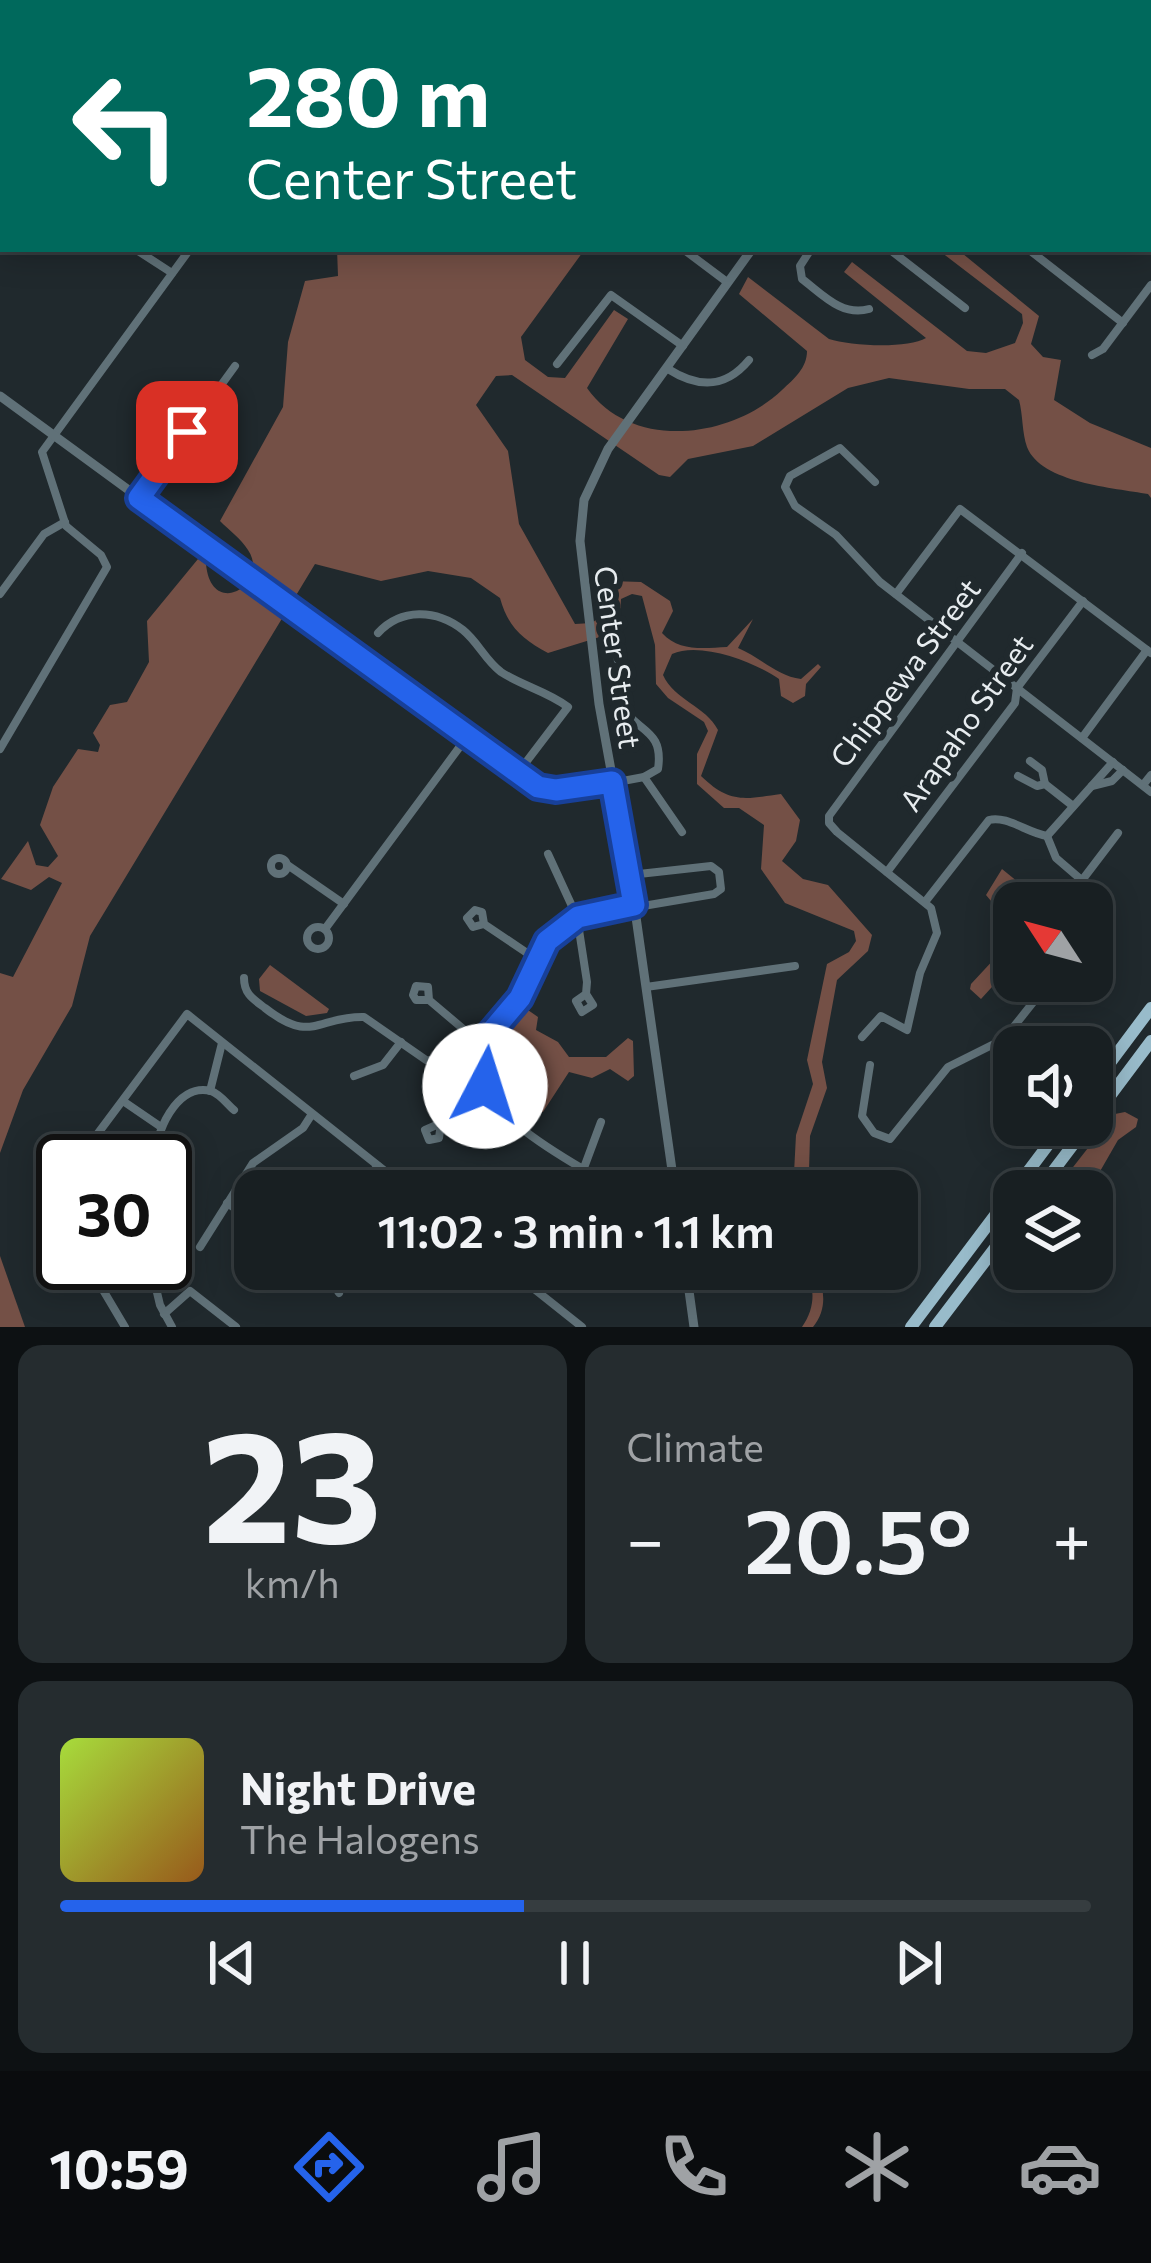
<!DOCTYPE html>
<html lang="en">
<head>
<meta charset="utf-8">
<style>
	:root { --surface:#181f22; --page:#252c2f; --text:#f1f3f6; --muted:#9fa2a5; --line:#363d40; --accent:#2563eb }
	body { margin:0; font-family:Commissioner,sans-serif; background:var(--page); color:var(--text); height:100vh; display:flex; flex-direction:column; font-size:45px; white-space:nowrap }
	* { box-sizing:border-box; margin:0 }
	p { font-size:39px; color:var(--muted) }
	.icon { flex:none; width:66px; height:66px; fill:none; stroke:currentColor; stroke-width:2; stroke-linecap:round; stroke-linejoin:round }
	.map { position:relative; height:1327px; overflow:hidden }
	.panel { display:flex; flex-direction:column; gap:18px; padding:18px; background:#0d1113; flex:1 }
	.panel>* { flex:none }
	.guide { position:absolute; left:0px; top:0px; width:1152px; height:252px; box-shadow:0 6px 30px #0003,0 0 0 3px var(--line); background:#00695c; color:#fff; overflow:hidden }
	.needle { width:78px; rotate:306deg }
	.tools { position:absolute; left:993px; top:882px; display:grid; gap:24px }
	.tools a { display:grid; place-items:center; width:120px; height:120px; border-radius:24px; background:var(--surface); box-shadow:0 6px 30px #0003,0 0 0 3px var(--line); font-size:60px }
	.speed { position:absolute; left:36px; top:1134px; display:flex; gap:24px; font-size:60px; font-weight:700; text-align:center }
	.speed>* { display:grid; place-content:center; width:156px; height:156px; border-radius:50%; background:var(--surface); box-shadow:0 6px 30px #0003,0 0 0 3px var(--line); line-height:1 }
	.speed .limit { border:6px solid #111; border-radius:18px; background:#fff; color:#111 }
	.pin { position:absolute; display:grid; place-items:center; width:102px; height:102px; color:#fff; margin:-51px; border-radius:24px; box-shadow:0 6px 18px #0006 }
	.me { position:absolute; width:132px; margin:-66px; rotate:5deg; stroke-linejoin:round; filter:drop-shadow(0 0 9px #0008) }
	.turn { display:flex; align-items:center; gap:42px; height:252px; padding:0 48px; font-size:54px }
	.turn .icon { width:156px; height:156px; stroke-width:2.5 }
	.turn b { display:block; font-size:84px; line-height:102px }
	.big { font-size:90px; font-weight:600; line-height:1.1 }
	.panel .tile { flex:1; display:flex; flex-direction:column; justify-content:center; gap:18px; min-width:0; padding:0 42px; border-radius:24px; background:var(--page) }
	.panel .dial { align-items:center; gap:0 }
	.dial b { font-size:156px; line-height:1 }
	.song { display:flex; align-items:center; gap:36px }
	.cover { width:144px; height:144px; border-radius:18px; background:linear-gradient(135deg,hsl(80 70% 55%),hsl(30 70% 35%)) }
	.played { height:12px; border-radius:6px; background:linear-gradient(90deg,var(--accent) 45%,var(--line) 45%) }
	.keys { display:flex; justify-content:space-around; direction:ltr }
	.heat { display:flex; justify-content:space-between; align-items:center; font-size:66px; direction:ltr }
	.panel .tiles { flex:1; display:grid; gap:18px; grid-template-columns:1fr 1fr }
	.tile:last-child { grid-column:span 2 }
	.trip { position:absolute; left:234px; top:1170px; width:684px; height:120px; border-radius:24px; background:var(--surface); box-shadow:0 6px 30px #0003,0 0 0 3px var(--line); font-weight:600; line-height:120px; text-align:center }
	.menu { display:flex; height:192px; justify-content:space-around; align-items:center; background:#0a0c0e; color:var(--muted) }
	.menu .icon { width:84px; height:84px }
	.menu .selected { color:var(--accent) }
	.menu b { font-size:54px; color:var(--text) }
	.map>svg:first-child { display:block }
	.water { fill:#745046 }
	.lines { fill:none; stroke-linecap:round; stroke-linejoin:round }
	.minor { stroke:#607178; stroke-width:8 }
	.tertiary { stroke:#607178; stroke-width:9 }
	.primary { stroke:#98bbca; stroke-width:12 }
	.route-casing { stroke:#184099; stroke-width:30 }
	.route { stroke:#2563eb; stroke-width:21 }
	.labels { text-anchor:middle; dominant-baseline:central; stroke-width:12; stroke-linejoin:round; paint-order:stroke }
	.street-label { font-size:30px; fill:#e7ecef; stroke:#20292d }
</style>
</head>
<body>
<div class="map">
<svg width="1151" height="1327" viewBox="0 0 1151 1327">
	<rect width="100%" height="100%" fill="#20292d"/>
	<g class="water">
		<polygon points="375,0 676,0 372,3"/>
		<path d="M337,249H585L521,337L525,360L548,377L565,378L614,310L628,319L587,388C632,452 732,438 782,390C794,379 807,368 807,351L739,294L748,277L829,339C850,346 908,349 926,338L844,272L852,262L967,351L986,353L1015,343L1023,323L1022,314L937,249H957L1039,316L1031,344L1043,357L1061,360L1054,400L1090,423L1151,448V498L1148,494C1115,488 1041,483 1027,447C1022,433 1023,415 1019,400L1005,389H969L889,378L848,388L753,446L688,459L670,477L659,475L512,375L496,376L476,405L508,451L519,524L575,624L592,623L605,613L610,581L641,582L670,601L673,611L662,633C679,652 704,648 727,647L753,619L738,648C760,657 777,676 801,679L818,664L821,667L806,684L805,696L793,703L781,696L779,679C755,662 700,641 672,654L663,675C674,700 706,706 718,730L701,776C730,804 744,799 781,794L800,820L796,841L782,861L803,879L828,885L872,935L868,951L837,980L822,1062L827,1088L810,1136L809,1171L803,1191H787L794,1173L796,1135L813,1084L807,1060L827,964L849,952L856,941L854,931L785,903L761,869L764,825L739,808H724L697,784V754L708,731L704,722L668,698L656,684L655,645L642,596L632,594L621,599L619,631L548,653C522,639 508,627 500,598L471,578L428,571L381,581L315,564L90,936L72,1006L23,1090L0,1153V973L13,977L62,883L49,877L31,890L1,879L28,841L36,865L48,867L58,856L40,825L53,787L78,749L98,752L100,745L93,733L110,705L127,702L149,662L147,621L198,559L206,564C211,620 271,584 248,550C241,539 229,530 220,521L283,407L288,342L305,281L338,276Z"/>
		<polygon points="1002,869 1024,887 1041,893 1038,903 1014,903 1014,934 1007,950 1012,965 981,999 970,989 971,984 997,956 990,932 1001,913 986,895"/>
		<polygon points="270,965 329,1009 327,1013 306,1016 260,991 259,979"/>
		<path d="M525,1008L538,1017L536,1030L558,1042L569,1057H606L628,1038L633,1041L634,1076L628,1081L610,1069L592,1078L569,1072L543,1112C500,1113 481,1059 508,1028L507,1023Z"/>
		<polygon points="1125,1112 1138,1119 1136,1127 1118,1140 1091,1187 1077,1184 1070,1171 1095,1139 1109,1132 1115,1114"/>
		<polygon points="0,1256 25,1327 0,1327"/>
		<path d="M807,1269H817C824,1290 828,1308 813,1327H802C815,1308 815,1291 807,1269Z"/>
	</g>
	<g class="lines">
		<g class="minor">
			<polyline points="907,0 914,3"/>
			<polyline points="1110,0 1114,3"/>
			<polyline points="154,3 154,0"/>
			<polyline points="254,3 255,0"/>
			<polyline points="1039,3 1041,0"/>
			<polyline points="1149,30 1151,32"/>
			<polyline points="1149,117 1151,114"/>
			<polyline points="0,171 3,167"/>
			<polyline points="1149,227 1151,229"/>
			<polyline points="135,249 172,273"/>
			<polyline points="683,249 727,282"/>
			<path d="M811,249L800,266L802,279C822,294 842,317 869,309"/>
			<polyline points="889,249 965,308"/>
			<polyline points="1028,249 1123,323"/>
			<polyline points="1092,355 1103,349 1151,285"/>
			<polyline points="557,364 611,295 683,346"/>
			<path d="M668,369C698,388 725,389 749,360"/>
			<polyline points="875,482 840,448 790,476 785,487 795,506 836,535 880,582 1151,792"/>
			<polyline points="139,498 235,366"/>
			<polyline points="0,594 44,534 65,522"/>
			<polyline points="896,594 960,509 1151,653"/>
			<path d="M378,633C401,608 436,609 463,630C478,642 485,660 501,672C522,686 547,691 568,707L517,774"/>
			<polyline points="1082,738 1147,650"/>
			<polyline points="0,749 107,567 101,555 66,526 42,452 190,249"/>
			<polyline points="1030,761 1042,770 1045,784"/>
			<polyline points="1018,776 1037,786 1045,784 1073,806"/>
			<polyline points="644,777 682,832"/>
			<path d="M612,783L644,777L658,769C664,729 638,733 621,706L617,648"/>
			<polyline points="1143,785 1151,775"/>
			<polyline points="1092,786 1112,781 1123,770"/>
			<polyline points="1047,836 1056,858 1106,901 1106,909 1092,928"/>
			<polyline points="1047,836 1113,762"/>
			<polyline points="548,854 577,917 587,982 586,994 576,1001 582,1012 593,1005 586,994"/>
			<circle cx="279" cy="866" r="8"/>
			<polyline points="289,866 344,904"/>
			<polyline points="887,872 1015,703 1017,688 1083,601"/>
			<polyline points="1083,879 1118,833"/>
			<path d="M925,902L989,820C1006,815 1028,833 1047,836"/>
			<polyline points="578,917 714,894 721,889 719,872 711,866 630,875"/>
			<polyline points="484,924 473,927 467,918 475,910 482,912 484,924 536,959"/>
			<circle cx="318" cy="938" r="11"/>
			<polyline points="325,929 467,737"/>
			<path d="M244,978C244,994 253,999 265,1008C312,1045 317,1016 364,1017L426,1060L477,1063"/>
			<polyline points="646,987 795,966"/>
			<polyline points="429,1000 416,1000 413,995 416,986 428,987 429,1000 481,1044"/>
			<polyline points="862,1037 881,1016 907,1030 920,973 937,933 931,908 837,832 829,823 829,816 1022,553"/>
			<polyline points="870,1065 862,1116 874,1133 890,1139 948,1067 1004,1039 1050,981"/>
			<polyline points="354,1076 383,1065 401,1042"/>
			<polyline points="210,1091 222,1043"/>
			<polyline points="123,1101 161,1127"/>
			<polyline points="441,1123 425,1130 429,1140 439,1138 441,1123 482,1081"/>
			<polyline points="84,1152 187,1014 410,1191"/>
			<path d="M155,1161C154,1135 176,1082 211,1091C220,1094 227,1104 234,1110"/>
			<path d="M583,1169C549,1149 486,1112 478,1069C472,1036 504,1024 518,1000C528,985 532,966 541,950C560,920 599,894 634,905"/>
			<polyline points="317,1183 332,1191"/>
			<polyline points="355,1191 378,1166"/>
			<polyline points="570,1191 585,1165 601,1122"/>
			<polyline points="227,1203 255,1222"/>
			<polyline points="200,1247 253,1163 303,1128 312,1114"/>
			<polyline points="94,1263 103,1290 125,1327"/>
			<polyline points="150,1263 160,1305 172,1327"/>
			<polyline points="324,1269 339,1293"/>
			<polyline points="509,1269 582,1327"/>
			<polyline points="607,1269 615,1285 628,1288 634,1276 625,1269"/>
			<polyline points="164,1314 190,1291 236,1327"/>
		</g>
		<g class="tertiary">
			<polyline points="933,3 936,0"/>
			<path d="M0,396L517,774C550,795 575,789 612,783"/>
			<polyline points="675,1191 630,875 599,704 580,541 584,500 608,449 752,249"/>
			<polyline points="686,1269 694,1327"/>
		</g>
		<g class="primary">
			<polyline points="1092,1087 1151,1008"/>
			<polyline points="1092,1120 1151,1041"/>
			<polyline points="1038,1191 1088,1125"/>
			<polyline points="911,1327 1063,1125"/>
			<polyline points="935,1327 1014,1223"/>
		</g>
	</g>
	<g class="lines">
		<g class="route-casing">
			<polyline id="route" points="187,432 139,498 538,787 556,790 612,782 634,905 578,917 547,941 520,998 481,1044 477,1063 485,1086"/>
		</g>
		<use href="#route" class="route"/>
	</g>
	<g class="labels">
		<g class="street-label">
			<text transform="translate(619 657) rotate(82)">Center Street</text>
			<text transform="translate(904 672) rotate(-53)">Chippewa Street</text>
			<text transform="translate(965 722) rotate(-55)">Arapaho Street</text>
		</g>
	</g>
</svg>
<div class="tools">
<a><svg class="needle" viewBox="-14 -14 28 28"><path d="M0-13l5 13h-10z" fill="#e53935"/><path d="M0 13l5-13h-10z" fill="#9fa2a5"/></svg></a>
<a><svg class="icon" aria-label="sound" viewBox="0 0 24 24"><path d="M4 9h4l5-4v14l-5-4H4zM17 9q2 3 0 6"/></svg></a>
<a><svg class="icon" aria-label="layers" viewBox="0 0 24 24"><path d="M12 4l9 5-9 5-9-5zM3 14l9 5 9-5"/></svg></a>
</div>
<div class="speed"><div class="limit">30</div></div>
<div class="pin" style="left:187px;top:432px;background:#d93025"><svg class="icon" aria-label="arrive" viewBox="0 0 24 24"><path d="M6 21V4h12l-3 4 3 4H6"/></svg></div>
<svg class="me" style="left:485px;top:1086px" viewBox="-20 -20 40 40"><circle r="19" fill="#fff"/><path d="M0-13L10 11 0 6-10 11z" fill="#2563eb"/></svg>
<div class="trip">11:02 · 3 min · 1.1 km</div>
<div class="guide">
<div class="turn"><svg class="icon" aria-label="left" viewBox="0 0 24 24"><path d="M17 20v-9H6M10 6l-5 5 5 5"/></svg><div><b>280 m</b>Center Street</div></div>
</div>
</div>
<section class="panel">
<div class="tiles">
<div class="tile dial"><b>23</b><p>km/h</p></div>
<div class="tile"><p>Climate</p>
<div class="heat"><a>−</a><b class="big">20.5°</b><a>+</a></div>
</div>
<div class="tile">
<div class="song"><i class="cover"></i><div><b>Night Drive</b><p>The Halogens</p></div></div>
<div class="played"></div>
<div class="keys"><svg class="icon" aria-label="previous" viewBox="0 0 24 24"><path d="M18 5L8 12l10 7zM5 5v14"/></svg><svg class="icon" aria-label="pause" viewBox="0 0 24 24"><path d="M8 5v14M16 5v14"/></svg><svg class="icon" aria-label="next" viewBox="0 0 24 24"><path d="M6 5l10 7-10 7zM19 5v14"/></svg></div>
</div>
</div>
</section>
<nav class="menu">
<b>10:59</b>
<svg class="icon selected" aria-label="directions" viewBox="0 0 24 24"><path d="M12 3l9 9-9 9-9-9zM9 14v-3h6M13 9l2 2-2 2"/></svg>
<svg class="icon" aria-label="music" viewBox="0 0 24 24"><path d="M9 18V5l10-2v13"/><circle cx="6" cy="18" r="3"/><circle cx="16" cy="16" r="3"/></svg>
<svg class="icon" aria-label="phone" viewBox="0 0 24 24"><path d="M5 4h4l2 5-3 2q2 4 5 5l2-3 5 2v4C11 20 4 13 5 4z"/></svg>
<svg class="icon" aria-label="climate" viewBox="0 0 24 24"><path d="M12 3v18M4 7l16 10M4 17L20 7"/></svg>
<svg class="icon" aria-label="car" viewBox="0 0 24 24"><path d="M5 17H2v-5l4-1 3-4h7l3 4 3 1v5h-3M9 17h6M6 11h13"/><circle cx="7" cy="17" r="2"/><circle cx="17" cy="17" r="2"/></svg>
</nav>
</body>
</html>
